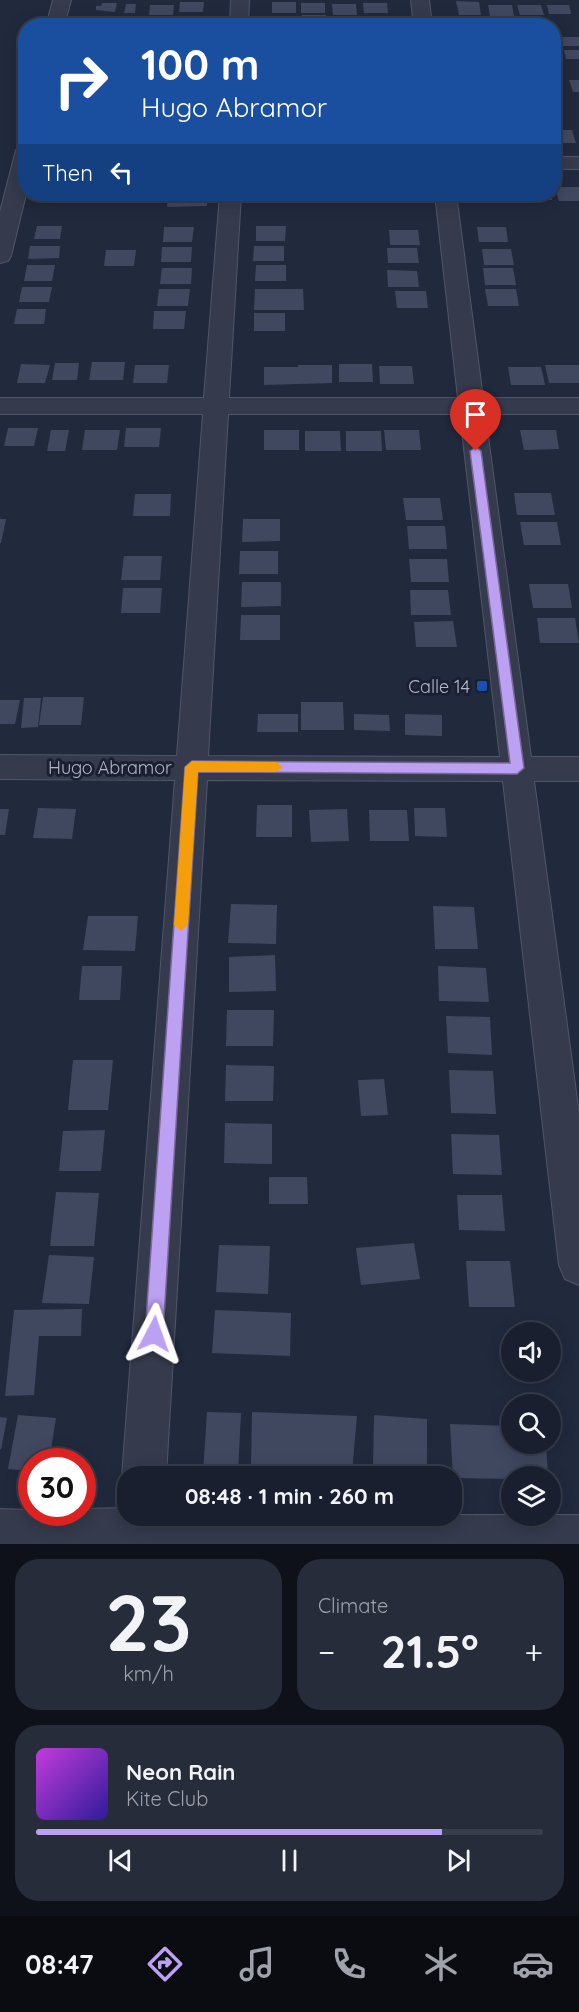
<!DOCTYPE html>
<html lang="en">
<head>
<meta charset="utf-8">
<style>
	:root { --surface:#191f2e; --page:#262c3a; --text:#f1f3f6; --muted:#9fa2aa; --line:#373d4a; --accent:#bca0f2 }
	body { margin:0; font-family:Quicksand,sans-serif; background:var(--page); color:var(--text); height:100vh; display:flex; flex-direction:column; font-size:22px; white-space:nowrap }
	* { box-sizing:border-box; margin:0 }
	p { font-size:20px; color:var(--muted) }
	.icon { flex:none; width:33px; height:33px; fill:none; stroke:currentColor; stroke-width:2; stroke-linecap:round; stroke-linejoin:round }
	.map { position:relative; height:1544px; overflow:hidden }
	.drawer { display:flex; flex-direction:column; gap:15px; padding:15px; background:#0e1119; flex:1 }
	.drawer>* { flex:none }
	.guide { position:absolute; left:18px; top:18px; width:543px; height:183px; border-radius:24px; box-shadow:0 3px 15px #0003,0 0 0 2px var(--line); background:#1a4fa0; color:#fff; overflow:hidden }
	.controls { position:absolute; left:501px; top:1322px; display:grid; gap:12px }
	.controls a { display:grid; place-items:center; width:60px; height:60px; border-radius:50%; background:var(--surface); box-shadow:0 3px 15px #0003,0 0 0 2px var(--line); font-size:30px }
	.speed { position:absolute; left:18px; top:1448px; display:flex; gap:12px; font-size:30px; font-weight:700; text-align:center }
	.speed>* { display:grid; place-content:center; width:78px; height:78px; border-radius:50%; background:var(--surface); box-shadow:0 3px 15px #0003,0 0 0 2px var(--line); line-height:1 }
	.speed .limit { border:9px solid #d22; background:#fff; color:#111 }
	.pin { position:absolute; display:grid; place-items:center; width:51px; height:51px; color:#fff; margin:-62px -26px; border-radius:50% 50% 50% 0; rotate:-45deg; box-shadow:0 0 6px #0007 }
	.pin .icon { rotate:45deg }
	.me { position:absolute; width:66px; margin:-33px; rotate:4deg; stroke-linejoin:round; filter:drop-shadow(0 0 4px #0008) }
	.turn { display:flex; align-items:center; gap:21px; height:126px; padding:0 24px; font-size:27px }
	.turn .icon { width:78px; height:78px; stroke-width:2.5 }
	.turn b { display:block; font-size:42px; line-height:51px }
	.then { display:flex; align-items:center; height:57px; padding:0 24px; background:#0003; gap:12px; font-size:22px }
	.big { font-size:45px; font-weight:800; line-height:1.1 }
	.drawer .card { flex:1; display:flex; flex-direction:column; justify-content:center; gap:9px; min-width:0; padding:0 21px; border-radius:24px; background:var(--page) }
	.drawer .dial { align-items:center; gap:0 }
	.dial b { font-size:78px; line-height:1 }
	.song { display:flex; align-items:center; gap:18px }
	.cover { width:72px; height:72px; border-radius:9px; background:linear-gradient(135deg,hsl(290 70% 55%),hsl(250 70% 35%)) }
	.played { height:6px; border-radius:3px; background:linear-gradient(90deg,var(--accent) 80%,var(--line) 80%) }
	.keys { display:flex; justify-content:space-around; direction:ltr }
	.heat { display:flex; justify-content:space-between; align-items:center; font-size:33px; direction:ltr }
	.drawer .tiles { flex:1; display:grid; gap:15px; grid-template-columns:1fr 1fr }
	.card:last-child { grid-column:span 2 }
	.trip { position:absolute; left:117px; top:1466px; width:345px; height:60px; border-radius:24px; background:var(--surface); box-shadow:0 3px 15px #0003,0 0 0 2px var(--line); font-weight:800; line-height:60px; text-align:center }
	.menu { display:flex; height:96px; justify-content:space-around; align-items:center; background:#0a0c12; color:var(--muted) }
	.menu .icon { width:42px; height:42px }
	.menu .selected { color:var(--accent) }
	.menu b { font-size:27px; color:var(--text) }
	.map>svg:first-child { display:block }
	.building { fill:#3f485f }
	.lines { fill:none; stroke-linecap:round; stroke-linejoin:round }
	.street-casing { stroke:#505667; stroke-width:2 }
	.street { fill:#353b4d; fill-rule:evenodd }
	.route { fill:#bca0f2; stroke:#7a689d; stroke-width:1.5 }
	.slow { fill:#f59e0b }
	.transit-dot { fill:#1a4fb4; stroke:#1a2031; stroke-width:2 }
	.labels { text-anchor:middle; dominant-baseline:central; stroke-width:6; stroke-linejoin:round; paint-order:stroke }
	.poi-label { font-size:18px; fill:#b0b6c8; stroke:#1a2031; text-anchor:end }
	.street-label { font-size:18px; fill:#b0b6c8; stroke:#1a2031 }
</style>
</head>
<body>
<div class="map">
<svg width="579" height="1544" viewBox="0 0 579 1544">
	<rect width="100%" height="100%" fill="#21293d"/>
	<g class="building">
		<polygon points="456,1 479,2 481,15 459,15"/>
		<polygon points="180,2 204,2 203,12 179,12"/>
		<rect x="272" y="2" width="24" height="11"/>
		<polygon points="102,3 117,3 115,12 96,10 96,6 101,6"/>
		<rect x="301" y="3" width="24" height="10"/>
		<polygon points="363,3 387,3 388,13 364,13"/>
		<polygon points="126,4 136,4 135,13 124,13"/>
		<polygon points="332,4 356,4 357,15 333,15"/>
		<polygon points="150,5 174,5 173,15 149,15"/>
		<polygon points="488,5 512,5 514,16 490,16"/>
		<polygon points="517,5 541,5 544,15 520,15"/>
		<polygon points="547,5 569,5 571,14 549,14"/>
		<rect x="302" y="15" width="24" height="10"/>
		<polygon points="560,37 579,37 579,46 562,46"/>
		<polygon points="564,50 579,50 579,59 566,59"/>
		<polygon points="569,80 579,80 579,92 573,92"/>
		<polygon points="554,130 572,130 576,143 554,143"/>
		<polygon points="555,187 579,187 579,201 559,201"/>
		<polygon points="126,194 155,194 154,197 125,197"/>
		<polygon points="207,194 207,206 167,207 168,195"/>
		<rect x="273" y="194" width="28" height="3"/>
		<rect x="306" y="194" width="29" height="4"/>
		<rect x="342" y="194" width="28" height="5"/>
		<rect x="373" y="194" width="29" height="3"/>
		<polygon points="483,194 511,194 512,198 483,198"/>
		<polygon points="522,194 550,194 552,200 523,200"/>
		<polygon points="37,226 62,226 60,239 34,239"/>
		<polygon points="256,226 286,226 285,241 256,241"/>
		<polygon points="164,227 194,227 192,242 163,242"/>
		<polygon points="477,227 506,227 508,242 479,242"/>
		<polygon points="389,230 418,230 420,245 390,245"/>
		<polygon points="30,246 60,246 59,258 28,259"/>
		<polygon points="254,246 284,246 284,261 253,261"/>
		<polygon points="162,247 192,247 191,262 161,262"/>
		<polygon points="387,248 417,248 419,263 388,263"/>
		<polygon points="482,249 511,249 514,265 484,265"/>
		<polygon points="106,250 136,250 134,266 104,266"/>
		<polygon points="27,265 55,265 52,281 24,281"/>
		<polygon points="256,265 286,265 286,281 255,281"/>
		<polygon points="162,268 192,268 191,284 160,284"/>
		<polygon points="483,268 513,268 516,285 485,285"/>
		<polygon points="387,270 417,271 419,287 388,287"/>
		<polygon points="22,287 52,287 49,302 19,302"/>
		<polygon points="159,289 190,289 188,306 157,306"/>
		<polygon points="255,289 303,289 304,310 254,310"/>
		<polygon points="485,289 516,289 519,306 488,306"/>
		<polygon points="395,291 426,291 428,308 397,308"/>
		<polygon points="17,309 46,309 44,324 14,324"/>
		<polygon points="154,311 186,311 184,329 153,329"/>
		<rect x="254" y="313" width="31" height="18"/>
		<polygon points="92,362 125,362 123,380 89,380"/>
		<polygon points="55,363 79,363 77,380 52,380"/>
		<polygon points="21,364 50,365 45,383 17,383"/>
		<polygon points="339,364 372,364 373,382 339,382"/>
		<polygon points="135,365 169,365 167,383 133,383"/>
		<polygon points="298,365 332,365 332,383 264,385 264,367 298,367"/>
		<polygon points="545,365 579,365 579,383 549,383"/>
		<polygon points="379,366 412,366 414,384 380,384"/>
		<polygon points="508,367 541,367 545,385 511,385"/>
		<polygon points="8,428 38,428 34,446 4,446"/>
		<polygon points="126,428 161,428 159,447 124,447"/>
		<polygon points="51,430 69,430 65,451 47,451"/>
		<polygon points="85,430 120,430 117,450 82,450"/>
		<rect x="264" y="430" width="35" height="20"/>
		<polygon points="384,430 419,430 421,450 386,450"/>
		<polygon points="520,430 556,430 559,449 524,450"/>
		<polygon points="305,431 340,431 341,451 305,451"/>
		<polygon points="346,431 381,431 382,451 346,451"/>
		<polygon points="514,493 551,493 555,515 517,515"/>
		<polygon points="135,494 171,494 170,516 133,516"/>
		<polygon points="403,498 440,498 443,520 406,520"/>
		<polygon points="0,519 6,519 1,543 0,543"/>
		<polygon points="243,519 280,519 280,541 242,542"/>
		<polygon points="520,522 557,522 561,545 524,545"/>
		<polygon points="407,526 445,526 447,549 409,549"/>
		<polygon points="240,551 278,551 278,574 239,574"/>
		<polygon points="124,556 162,556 160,580 121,580"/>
		<polygon points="409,559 447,559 449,582 411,582"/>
		<polygon points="242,582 281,582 281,606 241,607"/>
		<polygon points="529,584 568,584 572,608 533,608"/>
		<polygon points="123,588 162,588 160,613 121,613"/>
		<polygon points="410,590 448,590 451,615 411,615"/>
		<polygon points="241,615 280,615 280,640 240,640"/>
		<polygon points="537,618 575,618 579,643 540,643"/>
		<polygon points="453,621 457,647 416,647 414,622"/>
		<polygon points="43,697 84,697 81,725 39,725"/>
		<polygon points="24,698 41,698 38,727 21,728"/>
		<polygon points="0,700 20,700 15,724 0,724"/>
		<polygon points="301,702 343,702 344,730 301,730"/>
		<polygon points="258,714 298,714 298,732 257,732"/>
		<polygon points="354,714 389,715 390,731 354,730"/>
		<polygon points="405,714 442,715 442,736 405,735"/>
		<polygon points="257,805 292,805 292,837 256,837"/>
		<polygon points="38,808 76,809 72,839 33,838"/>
		<polygon points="414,808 445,808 447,837 415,836"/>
		<polygon points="0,809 9,809 5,835 0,835"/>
		<polygon points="347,809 349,841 311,842 309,810"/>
		<polygon points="369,810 407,810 409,841 370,841"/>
		<polygon points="231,904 277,905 276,944 228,943"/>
		<polygon points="433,906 474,907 478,949 435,949"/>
		<polygon points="88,916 138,916 135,951 83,950"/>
		<polygon points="275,955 276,991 229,992 229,957"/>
		<polygon points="82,966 122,966 120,1000 79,1000"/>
		<polygon points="438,966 486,968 489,1002 439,1001"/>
		<polygon points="227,1010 274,1010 273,1046 226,1046"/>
		<polygon points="446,1016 490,1017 492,1055 448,1053"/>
		<polygon points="73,1060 113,1060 108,1110 68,1110"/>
		<polygon points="226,1065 274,1066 273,1101 225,1101"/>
		<polygon points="449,1070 493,1071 496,1114 451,1113"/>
		<polygon points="384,1079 388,1115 361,1116 358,1080"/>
		<polygon points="225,1123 272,1124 272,1164 224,1163"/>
		<polygon points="105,1130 101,1171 59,1171 63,1131"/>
		<polygon points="451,1134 499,1135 502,1175 453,1174"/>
		<polygon points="269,1177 307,1177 308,1204 269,1204"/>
		<polygon points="56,1192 99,1193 94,1246 50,1246"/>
		<polygon points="457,1195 502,1195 505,1231 459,1230"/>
		<polygon points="414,1243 420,1279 361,1285 356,1248"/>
		<polygon points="219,1245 270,1246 268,1294 216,1292"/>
		<polygon points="49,1255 94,1257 89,1304 42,1303"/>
		<polygon points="466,1261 510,1261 515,1307 469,1307"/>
		<polygon points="82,1309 81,1336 39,1336 34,1395 5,1396 14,1310"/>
		<polygon points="215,1310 291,1313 290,1356 212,1353"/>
		<polygon points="207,1412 241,1413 238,1473 203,1472"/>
		<polygon points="252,1412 357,1416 352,1473 251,1468"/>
		<polygon points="18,1415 56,1418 49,1461 32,1461 32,1471 8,1469"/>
		<polygon points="374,1415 427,1419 427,1470 373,1467"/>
		<polygon points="0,1417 7,1418 1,1450 0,1449"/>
		<polygon points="450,1424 512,1426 512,1443 546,1443 548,1476 512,1476 512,1479 453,1478"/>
	</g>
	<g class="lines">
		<g class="street-casing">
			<g id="street">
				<polygon points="53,0 71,0 64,26 46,26"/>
				<polygon points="231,0 249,0 248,26 230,26"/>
				<polygon points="411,0 429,0 432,26 414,26"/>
				<polygon points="26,144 26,194 11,256 8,261 0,263 0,212 16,150"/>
				<rect x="554" y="157" width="25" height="12"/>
				<path d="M220,194H241L229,398H458L435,194H456L483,398H579V414H485L531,757H579V781H534L579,1114V1285L565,1279L559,1265L503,781L207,780L166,1476H128V1490L122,1476L175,780L0,779V755L177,756L203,414H0V398H204ZM228,414H460L500,757L208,756Z"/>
				<polygon points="128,1508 128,1515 579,1515 579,1544 0,1544 0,1509 82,1512 82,1509"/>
			</g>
		</g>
		<use href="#street" class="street"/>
	</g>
	<polygon class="route" points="476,447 481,451 524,768 517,774 198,772 163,1334 160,1340 154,1343 147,1340 145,1334 185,767 192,761 510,763 470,451"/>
	<polygon class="slow" points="192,761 276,762 283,767 276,772 198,772 188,925 181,931 174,925 185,767"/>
	<rect class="transit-dot" x="476" y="680" width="12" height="12" rx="3"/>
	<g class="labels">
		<g class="poi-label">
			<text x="470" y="686">Calle 14</text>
		</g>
		<g class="street-label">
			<text x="110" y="767">Hugo Abramor</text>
		</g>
	</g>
</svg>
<div class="controls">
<a><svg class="icon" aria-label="sound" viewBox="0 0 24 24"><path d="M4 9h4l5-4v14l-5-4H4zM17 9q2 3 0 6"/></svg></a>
<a><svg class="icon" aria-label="search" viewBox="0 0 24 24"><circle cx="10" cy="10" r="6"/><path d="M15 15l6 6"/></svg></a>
<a><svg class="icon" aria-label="layers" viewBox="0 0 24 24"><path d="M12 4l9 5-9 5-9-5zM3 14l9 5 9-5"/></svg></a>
</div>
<div class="speed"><div class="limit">30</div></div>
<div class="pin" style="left:476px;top:451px;background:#d93025"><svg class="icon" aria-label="arrive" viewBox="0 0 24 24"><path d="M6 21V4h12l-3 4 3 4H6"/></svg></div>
<svg class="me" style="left:154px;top:1334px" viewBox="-20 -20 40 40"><path d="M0-17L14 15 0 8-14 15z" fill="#bca0f2" stroke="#fff" stroke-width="4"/></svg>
<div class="trip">08:48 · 1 min · 260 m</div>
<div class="guide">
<div class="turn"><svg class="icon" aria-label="right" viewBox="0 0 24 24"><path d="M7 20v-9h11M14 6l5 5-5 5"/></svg><div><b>100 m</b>Hugo Abramor</div></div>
<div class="then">Then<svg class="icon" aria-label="left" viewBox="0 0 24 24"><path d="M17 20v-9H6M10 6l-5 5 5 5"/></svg></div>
</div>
</div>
<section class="drawer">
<div class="tiles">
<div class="card dial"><b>23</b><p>km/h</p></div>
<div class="card"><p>Climate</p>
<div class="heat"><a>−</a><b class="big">21.5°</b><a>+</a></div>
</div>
<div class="card">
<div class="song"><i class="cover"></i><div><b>Neon Rain</b><p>Kite Club</p></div></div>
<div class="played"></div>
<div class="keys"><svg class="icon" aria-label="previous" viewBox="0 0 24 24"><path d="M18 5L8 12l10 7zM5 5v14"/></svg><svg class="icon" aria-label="pause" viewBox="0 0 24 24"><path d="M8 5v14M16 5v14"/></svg><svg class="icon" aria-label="next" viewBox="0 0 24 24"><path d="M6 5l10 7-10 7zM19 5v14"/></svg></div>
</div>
</div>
</section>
<nav class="menu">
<b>08:47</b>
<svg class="icon selected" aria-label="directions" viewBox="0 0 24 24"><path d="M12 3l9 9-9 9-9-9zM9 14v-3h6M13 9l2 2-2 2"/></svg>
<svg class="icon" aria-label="music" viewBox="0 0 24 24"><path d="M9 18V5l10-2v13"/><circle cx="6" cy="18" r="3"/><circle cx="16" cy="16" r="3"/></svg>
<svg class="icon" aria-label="phone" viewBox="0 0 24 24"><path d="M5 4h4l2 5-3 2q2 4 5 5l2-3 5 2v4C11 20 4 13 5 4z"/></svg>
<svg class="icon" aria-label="climate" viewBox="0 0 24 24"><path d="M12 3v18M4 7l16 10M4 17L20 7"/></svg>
<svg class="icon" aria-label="car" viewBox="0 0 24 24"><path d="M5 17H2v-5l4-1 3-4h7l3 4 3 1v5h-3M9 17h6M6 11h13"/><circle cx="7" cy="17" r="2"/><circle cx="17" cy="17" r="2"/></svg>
</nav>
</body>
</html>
